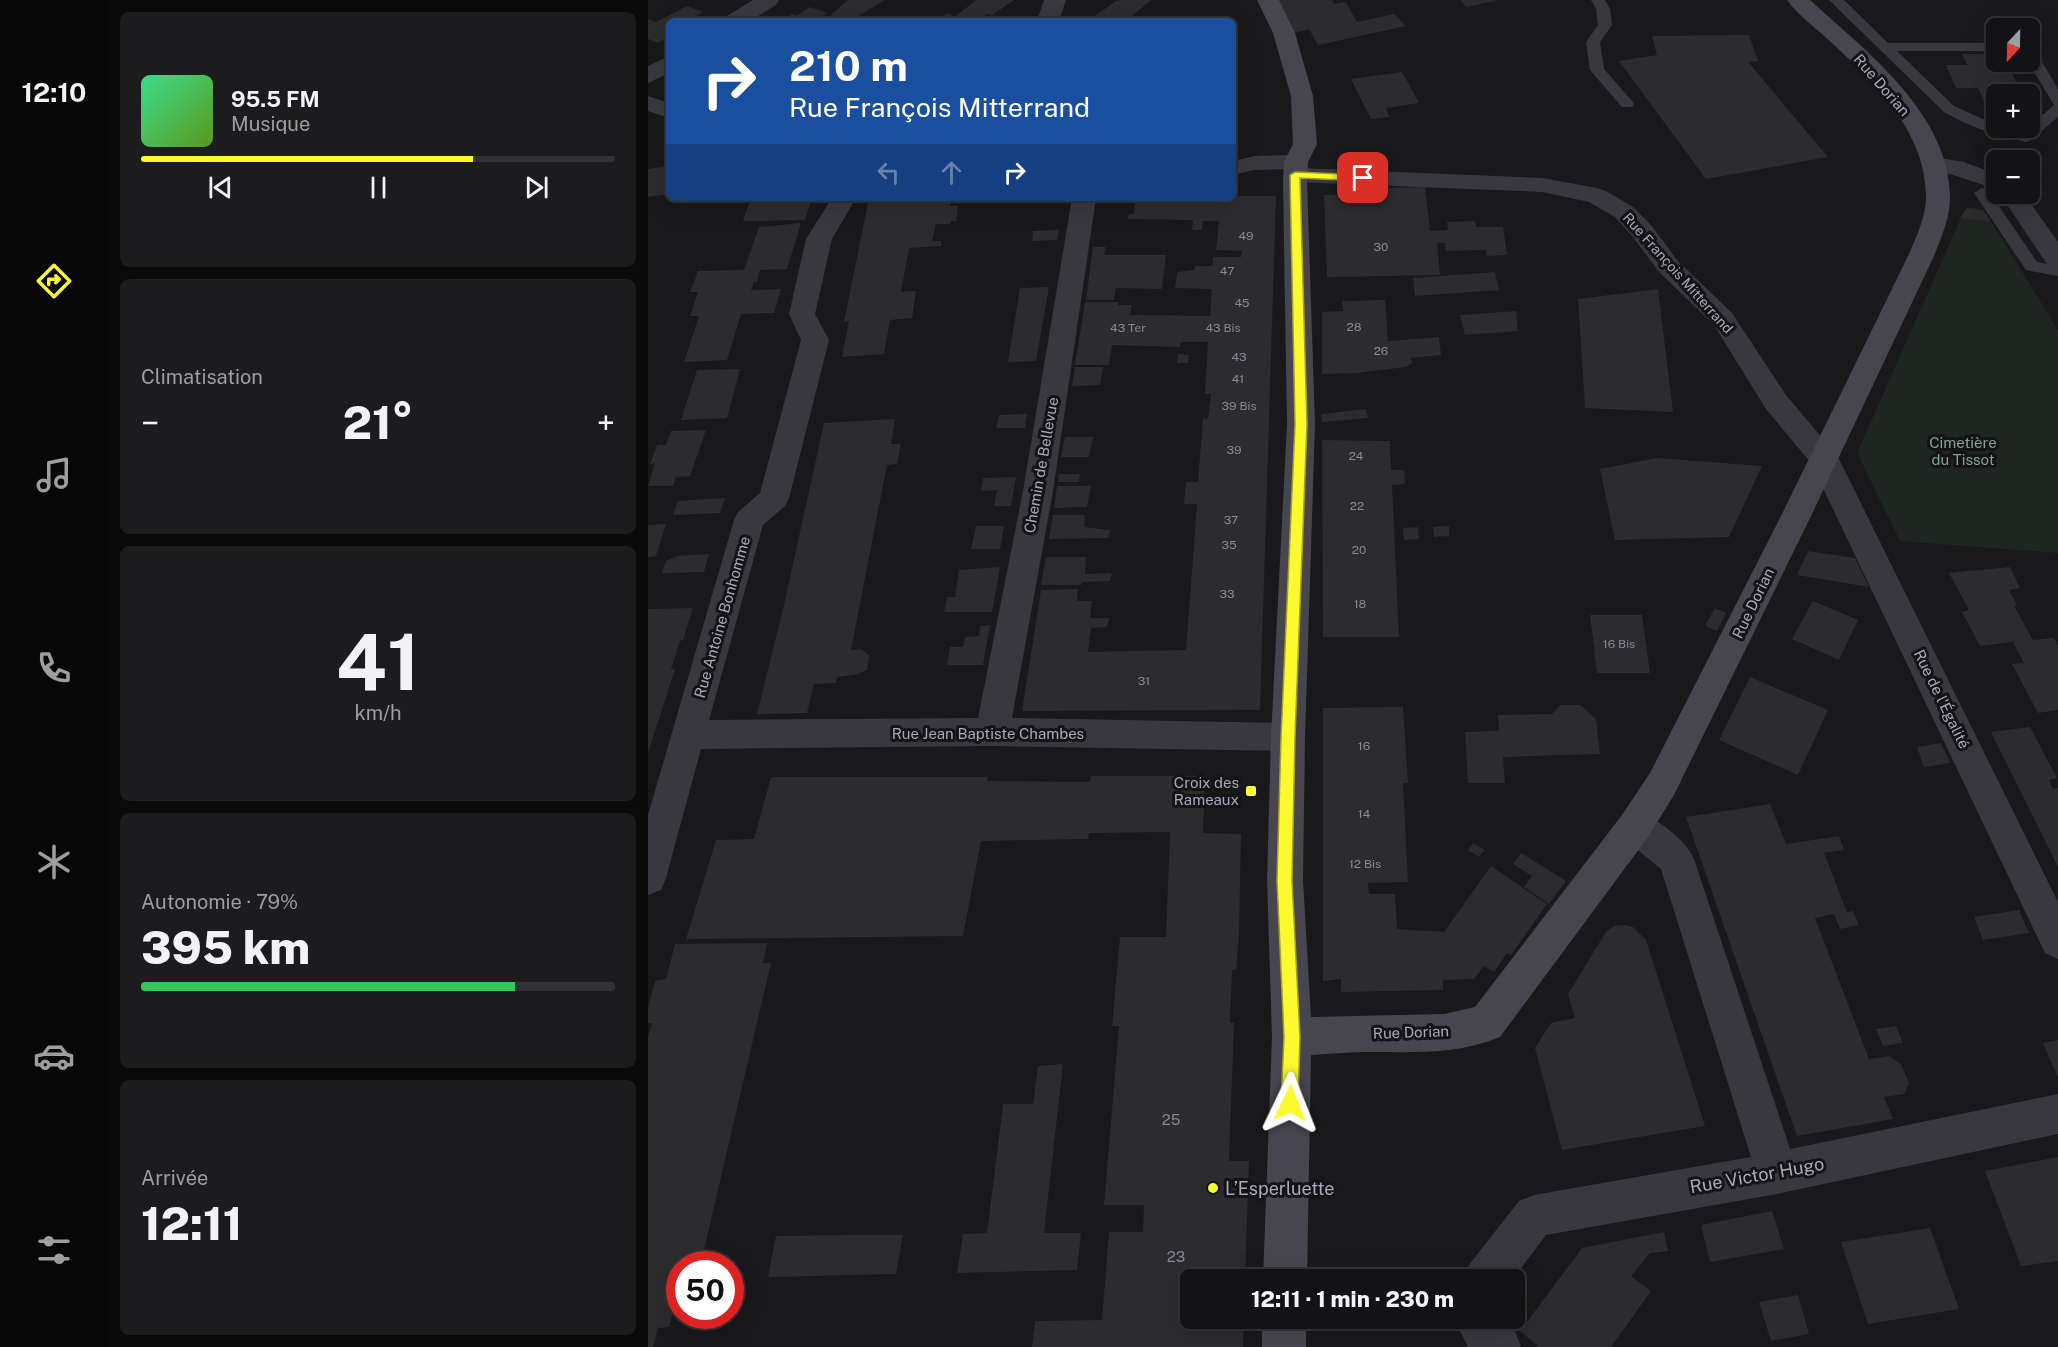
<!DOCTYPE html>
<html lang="fr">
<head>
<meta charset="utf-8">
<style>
	:root { --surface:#131214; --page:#1c1b1d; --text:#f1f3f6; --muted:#9d9ea0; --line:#323234; --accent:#fcf92e }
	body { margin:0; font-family:"Public Sans",sans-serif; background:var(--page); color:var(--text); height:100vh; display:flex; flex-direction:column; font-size:22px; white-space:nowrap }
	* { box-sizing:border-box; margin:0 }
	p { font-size:20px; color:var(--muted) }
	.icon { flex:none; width:33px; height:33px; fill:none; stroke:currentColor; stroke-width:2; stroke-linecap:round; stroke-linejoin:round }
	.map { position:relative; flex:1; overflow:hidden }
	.drawer { display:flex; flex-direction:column; gap:12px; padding:12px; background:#0a0a0b; width:540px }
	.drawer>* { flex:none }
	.banner { position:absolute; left:18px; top:18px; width:570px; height:183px; border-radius:9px; box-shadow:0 6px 24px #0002,0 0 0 2px var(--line); background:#1a4fa0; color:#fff; overflow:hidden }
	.needle { width:39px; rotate:202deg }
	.buttons { position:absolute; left:1338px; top:18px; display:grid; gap:12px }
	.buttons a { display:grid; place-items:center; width:54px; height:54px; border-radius:9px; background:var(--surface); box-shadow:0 6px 24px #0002,0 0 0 2px var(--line); font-size:30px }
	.speed { position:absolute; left:18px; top:1251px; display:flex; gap:12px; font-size:30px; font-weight:700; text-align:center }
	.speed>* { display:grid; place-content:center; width:78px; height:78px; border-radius:50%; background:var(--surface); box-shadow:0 6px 24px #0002,0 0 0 2px var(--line); line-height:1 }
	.speed .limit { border:9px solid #d22; background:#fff; color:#111 }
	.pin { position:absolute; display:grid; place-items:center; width:51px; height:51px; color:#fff; margin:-26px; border-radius:12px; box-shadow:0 3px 9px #0006 }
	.me { position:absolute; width:66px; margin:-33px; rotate:2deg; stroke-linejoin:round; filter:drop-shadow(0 0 4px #0008) }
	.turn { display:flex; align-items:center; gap:21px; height:126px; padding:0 24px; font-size:27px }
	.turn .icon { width:78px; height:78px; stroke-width:2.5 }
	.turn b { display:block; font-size:42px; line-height:51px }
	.lanes { display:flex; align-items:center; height:57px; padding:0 24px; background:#0003; justify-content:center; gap:30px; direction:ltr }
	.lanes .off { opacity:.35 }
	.big { font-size:45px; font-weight:800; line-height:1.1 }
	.drawer .tile { flex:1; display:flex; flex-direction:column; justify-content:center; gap:9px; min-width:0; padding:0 21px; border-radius:9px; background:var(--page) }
	.drawer .dial { align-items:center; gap:0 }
	.dial b { font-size:78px; line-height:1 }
	.song { display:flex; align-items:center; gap:18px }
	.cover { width:72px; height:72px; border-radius:9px; background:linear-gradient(135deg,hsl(150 70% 55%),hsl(90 70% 35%)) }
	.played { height:6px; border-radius:3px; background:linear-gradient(90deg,var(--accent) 70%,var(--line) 70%) }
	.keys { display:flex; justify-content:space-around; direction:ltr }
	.heat { display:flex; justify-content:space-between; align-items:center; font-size:33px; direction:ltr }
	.charge { height:9px; border-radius:4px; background:linear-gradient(90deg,#34c759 79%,var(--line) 0) }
	.trip { position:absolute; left:532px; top:1269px; width:345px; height:60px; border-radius:9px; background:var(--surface); box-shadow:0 6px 24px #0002,0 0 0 2px var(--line); font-weight:800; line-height:60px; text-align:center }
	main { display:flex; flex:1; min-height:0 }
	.menu { display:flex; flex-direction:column; width:108px; justify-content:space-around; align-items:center; background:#080708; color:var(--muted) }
	.menu .icon { width:42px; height:42px }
	.menu .selected { color:var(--accent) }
	.menu b { font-size:27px; color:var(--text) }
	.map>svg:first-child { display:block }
	.green { fill:#1d2621 }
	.building { fill:#2c2b2e }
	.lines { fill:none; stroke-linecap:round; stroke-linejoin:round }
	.service { fill:#3a383f; fill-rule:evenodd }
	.minor { fill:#3a383f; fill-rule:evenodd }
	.secondary { fill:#47464f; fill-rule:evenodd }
	.route { fill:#fcf92e; stroke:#a4a21e; stroke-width:1.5 }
	.poi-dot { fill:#fcf92e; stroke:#141315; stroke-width:2 }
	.labels { text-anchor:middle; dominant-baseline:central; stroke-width:6; stroke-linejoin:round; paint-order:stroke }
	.number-label { font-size:12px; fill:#8a8997 }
	.far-street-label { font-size:14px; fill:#aaa9bb; stroke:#141315 }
	.street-label { font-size:15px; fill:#aaa9bb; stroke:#141315 }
	.park-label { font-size:15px; fill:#7fa68e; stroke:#141315 }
	.poi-label { font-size:15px; fill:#aaa9bb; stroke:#141315; text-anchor:end }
	.near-number-label { font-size:15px; fill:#8a8997 }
	.near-street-label { font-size:18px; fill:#aaa9bb; stroke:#141315 }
	.near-poi-label { font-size:18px; fill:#aaa9bb; stroke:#141315; text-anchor:start }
</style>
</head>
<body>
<main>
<nav class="menu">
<b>12:10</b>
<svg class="icon selected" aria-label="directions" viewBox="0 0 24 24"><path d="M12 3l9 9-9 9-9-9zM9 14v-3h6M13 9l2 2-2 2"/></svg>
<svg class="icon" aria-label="music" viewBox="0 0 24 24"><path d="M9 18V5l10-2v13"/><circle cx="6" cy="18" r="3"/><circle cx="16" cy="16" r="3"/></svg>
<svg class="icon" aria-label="phone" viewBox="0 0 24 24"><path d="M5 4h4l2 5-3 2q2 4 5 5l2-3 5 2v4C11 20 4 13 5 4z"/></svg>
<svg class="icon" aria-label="climate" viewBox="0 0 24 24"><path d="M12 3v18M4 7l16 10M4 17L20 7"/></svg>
<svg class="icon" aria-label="car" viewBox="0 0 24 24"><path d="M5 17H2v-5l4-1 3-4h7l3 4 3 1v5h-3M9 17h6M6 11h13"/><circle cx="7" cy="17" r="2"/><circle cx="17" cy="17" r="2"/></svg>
<svg class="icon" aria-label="filters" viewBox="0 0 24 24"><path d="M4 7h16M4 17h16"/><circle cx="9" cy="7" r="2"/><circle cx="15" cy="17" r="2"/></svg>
</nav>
<section class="drawer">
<div class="tile">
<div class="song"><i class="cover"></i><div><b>95.5 FM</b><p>Musique</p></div></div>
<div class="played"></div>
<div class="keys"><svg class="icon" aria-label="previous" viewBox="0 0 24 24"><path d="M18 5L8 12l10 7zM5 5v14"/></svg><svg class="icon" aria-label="pause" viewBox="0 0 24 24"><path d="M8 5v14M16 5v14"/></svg><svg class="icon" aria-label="next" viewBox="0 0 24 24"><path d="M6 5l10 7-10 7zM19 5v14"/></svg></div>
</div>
<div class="tile"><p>Climatisation</p>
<div class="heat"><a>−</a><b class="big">21°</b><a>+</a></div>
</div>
<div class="tile dial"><b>41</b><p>km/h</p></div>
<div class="tile"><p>Autonomie · 79%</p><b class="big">395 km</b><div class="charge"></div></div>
<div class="tile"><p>Arrivée</p><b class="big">12:11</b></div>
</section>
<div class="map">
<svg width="1410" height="1347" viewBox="0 0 1410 1347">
	<rect width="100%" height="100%" fill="#19181a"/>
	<polygon class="green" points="1320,208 1328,208 1338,213 1410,330 1410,553 1252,541 1209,453 1316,211"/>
	<g class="building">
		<polygon points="200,0 237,0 202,21 183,15"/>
		<polygon points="328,0 366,0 343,16 339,14 329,21 289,21 299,13 307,17"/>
		<polygon points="474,0 503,0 478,21 441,20 468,1"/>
		<polygon points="631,0 684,0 686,4 698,2 709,22 746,14 758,26 670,45 661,29 646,33"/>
		<polygon points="813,0 847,0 847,1 818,7"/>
		<polygon points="39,6 55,12 40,21 21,21 21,36 10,43 0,39 0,19 8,22"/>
		<polygon points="162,7 179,13 167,21 133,21 144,14 148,16"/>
		<polygon points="1101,35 1110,61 1100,62 1180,157 1058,179 971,61 1009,55 1004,36"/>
		<polygon points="1314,54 1348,54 1348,62 1358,62 1375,94 1348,94 1348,112 1341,112 1330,88 1308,88 1298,65 1319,65"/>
		<polygon points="754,72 771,103 738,108 741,117 723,119 703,79"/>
		<polygon points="21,166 21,194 0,197 0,169"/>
		<polygon points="777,187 782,231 800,230 799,222 827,221 828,227 855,227 859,255 839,256 838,250 798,251 797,243 789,243 792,275 679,277 676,195 692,195 692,189"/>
		<polygon points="585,196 628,196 612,710 374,711 393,590 430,589 429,601 444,601 442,618 461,618 459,627 443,628 440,652 538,650 549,504 536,504 538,482 550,482 555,418 560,419 563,394 557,394 560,342 533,342 532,347 464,345 461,365 427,365 437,302 470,302 470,305 484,305 482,315 562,316 564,289 527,288 529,272 547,270 547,266 564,266 565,257 593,257 594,251 568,250 571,221 555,221 554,230 544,230 545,220 480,219 481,214 486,214 488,198 585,198"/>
		<polygon points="103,198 164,198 157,220 95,221"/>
		<polygon points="221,198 304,198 302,206 310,206 308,221 303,221 302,224 288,224 284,241 293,241 293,246 261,248 253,292 268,291 264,318 242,320 236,354 194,357 201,321 196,322"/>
		<polygon points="1320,208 1335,210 1343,222 1312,218"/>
		<polygon points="153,223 139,269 112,270 109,282 106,282 103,290 133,289 126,313 93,314 79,360 36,362 51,316 42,316 50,292 42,292 50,271 96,270 111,227"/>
		<polygon points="411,230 409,240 384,241 385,231"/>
		<polygon points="445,247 458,247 456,255 518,255 514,289 468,288 466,300 438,300"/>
		<polygon points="847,272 851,290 767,296 765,278"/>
		<polygon points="401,287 388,361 360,362 372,288"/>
		<polygon points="1010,289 1025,412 937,408 930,299"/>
		<polygon points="737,300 740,341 791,337 793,355 763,358 764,363 758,367 708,373 674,374 674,312 695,311 694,301"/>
		<polygon points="868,311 870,331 817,335 812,315"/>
		<polygon points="530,354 541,355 540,363 529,363"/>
		<polygon points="427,367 455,367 452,385 424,386"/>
		<polygon points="92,369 79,418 33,420 49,370"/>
		<polygon points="718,409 720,418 674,422 673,414"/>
		<polygon points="379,414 377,428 348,428 351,415"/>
		<polygon points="247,419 243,444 253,444 249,464 239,465 203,650 213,649 221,655 219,670 207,675 189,677 188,683 166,684 159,713 109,714 136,605 176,423"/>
		<polygon points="58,430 42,476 28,477 25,486 0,486 7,463 2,464 9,445 18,445 23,431"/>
		<polygon points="417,437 445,437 441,457 413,457"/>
		<polygon points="674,440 742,441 743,470 756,470 757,484 744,485 751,637 675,637"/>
		<polygon points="1009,458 1114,466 1081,537 967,540 952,469"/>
		<polygon points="411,474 432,474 431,482 410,482"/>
		<polygon points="368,477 363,506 346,506 349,490 333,491 335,478"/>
		<polygon points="409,486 443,486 439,507 406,508"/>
		<polygon points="77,498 72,513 25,515 30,501"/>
		<polygon points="405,515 437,515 436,527 462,530 460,538 401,539"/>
		<polygon points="18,524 8,556 0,557 0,525"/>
		<polygon points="328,526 356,526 352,549 323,549"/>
		<polygon points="801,526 801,536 786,537 785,527"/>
		<polygon points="770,527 771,539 756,540 755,528"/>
		<polygon points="1160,551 1207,558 1221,587 1149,575"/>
		<polygon points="61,554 56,572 14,573 18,561 29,556"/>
		<polygon points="398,557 438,557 437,574 464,573 462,581 434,582 433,585 393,585"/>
		<polygon points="352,567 344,612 296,612 299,597 307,597 311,570"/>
		<polygon points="1362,567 1372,588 1361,590 1369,605 1366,606 1385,640 1406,638 1410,646 1410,710 1390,713 1364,664 1376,663 1365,642 1332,646 1314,612 1321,610 1301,573"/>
		<polygon points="1165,601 1210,620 1191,660 1144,639"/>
		<polygon points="45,608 35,640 32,641 23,669 27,669 0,753 0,609"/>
		<polygon points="1067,608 1078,613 1069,631 1057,626"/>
		<polygon points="942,615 994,615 1002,673 949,673"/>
		<polygon points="342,625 335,665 299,665 302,647 315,647 317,637 331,636 332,626"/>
		<polygon points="1102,677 1180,710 1150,775 1071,740"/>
		<polygon points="912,705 932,705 948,719 952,754 855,757 857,783 820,783 817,732 851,731 850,715 904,714"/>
		<polygon points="755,707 760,783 755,783 760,882 720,883 721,894 747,894 749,929 796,932 843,866 899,904 863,955 859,953 846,972 836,966 826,979 795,980 795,990 693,992 693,979 675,981 675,708"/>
		<polygon points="1382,727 1409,778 1401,780 1405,789 1410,788 1410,867 1343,732"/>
		<polygon points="1293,743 1302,763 1276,767 1269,747"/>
		<polygon points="443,776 557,776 555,833 593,834 591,936 588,970 584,970 582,1023 586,1023 581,1161 601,1161 597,1280 543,1280 543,1318 596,1318 595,1347 384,1347 387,1321 454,1320 461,1232 495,1232 496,1205 456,1205 471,1026 464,1026 472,937 518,937 522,832 441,833 440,839 333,841 315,936 38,939 68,840 106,839 123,777 340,777 339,781 442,782"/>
		<polygon points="1122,804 1138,844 1191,836 1196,850 1176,853 1199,912 1205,911 1211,925 1192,929 1186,914 1167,918 1221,1059 1241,1056 1253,1064 1261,1083 1256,1094 1236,1097 1245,1119 1149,1136 1038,817"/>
		<polygon points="825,843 837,850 831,857 820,850"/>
		<polygon points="873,853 918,881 901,904 876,887 884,876 865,864"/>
		<polygon points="1371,910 1381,933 1335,940 1326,917"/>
		<polygon points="966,926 976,925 985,927 998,940 1057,1126 914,1150 887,1048 903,1023 927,1018 920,994 958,932"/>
		<polygon points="119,943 115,963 123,963 55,1254 44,1256 42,1264 32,1264 32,1286 21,1327 10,1328 5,1347 0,1347 0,1037 4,1023 0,1023 0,1008 7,981 18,979 27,944"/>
		<polygon points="1248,1026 1255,1043 1235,1046 1228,1029"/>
		<polygon points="1410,1040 1410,1078 1395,1043"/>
		<polygon points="415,1064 396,1233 433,1233 429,1270 309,1273 315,1234 339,1233 355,1104 385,1104 390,1066"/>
		<polygon points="1410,1157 1410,1261 1373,1266 1337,1171"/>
		<polygon points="1124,1211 1136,1249 1062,1262 1053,1225"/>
		<polygon points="1282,1228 1311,1309 1220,1324 1193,1242"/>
		<polygon points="1016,1232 1020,1251 1002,1253 983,1276 1003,1291 963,1347 891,1347 872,1331 934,1248"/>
		<polygon points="215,1235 255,1235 248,1274 120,1277 128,1236"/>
		<polygon points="1150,1295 1161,1334 1123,1341 1111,1302"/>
	</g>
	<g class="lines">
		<g class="service">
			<polygon points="943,0 957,0 962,9 964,25 952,42 956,69 984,101 986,104 984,107 974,107 942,70 938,42 950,25 948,9"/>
			<path d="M1181,0H1196L1240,43H1348V51H1249L1306,106L1348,125V128L1375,132L1406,105L1380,62L1382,49L1387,50L1410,89V117L1383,140L1378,142C1349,136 1322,127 1296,112Z"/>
			<polygon points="1334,188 1340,190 1389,262 1410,266 1410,276 1378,270 1326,193"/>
		</g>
		<g class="minor">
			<polygon points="105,0 131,0 128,5 102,21 76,21 79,16"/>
			<polygon points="396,0 418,0 411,21 389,21"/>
			<polygon points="21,56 21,73 0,83 0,66"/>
			<polygon points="0,96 21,103 21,118 0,111"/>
			<polygon points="648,155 657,157 660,162 653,168 894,178 949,188 958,191 985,207 1003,225 1029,260 1084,313 1138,395 1190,457 1410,902 1410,959 1397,953 1163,463 1118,409 1066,325 1011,272 985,237 967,217 941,202 894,192 647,182 638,180 635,175 640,169 606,170 585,175 585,161 606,156"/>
			<polygon points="1286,157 1316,162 1348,174 1348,189 1302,174 1277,169 1274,164 1277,159"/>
			<polygon points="1352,194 1376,194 1410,242 1410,269 1401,267"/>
			<polygon points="184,198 208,198 184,239 167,314 181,340 141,498 137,506 115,525 61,720 330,718 375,491 424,198 448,198 405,491 364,718 640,723 652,727 657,737 652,747 640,751 344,746 53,749 18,878 13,890 0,895 0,815 86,520 90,512 112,493 153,340 141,314 158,239"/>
			<path d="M987,810C1008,818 1037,838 1046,859L1142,1149L1410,1094V1134L1129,1194L898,1235L864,1280H814L821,1265L871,1201L886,1195L1103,1157L1013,869L974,837L969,826L974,815Z"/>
			<polygon points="811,1318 855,1318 867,1331 873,1347 820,1347 811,1329"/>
		</g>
		<g class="secondary">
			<path d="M609,0H631L647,33L665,96L669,144L660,162L659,181L667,424L657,737L655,880L663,1017L796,1014L827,1007L974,815L1002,773L1134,514L1260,256C1268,238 1277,219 1278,199C1279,135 1230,85 1186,45C1171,30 1151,17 1139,0H1162C1219,52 1302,114 1302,198C1302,218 1293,238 1286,256L1164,514L1026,795L1000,837L852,1037C809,1055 765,1052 719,1052C700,1052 682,1054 663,1055L659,1280H615L624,1037L619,880L623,737L639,424L635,181L636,162L645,144L643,96L625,33Z"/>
			<rect x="614" y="1318" width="44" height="29"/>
		</g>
	</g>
	<polygon class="route" points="647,172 715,175 720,178 715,181 652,178 659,424 647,738 644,880 652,1037 650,1103 648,1109 642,1112 636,1109 633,1103 636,1037 629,880 633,738 647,424 642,175"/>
	<g class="poi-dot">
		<rect x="597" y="785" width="12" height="12" rx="3"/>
		<circle cx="565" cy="1188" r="6"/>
	</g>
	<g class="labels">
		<g class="number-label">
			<text x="598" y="236">49</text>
			<text x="733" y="247">30</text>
			<text x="579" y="271">47</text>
			<text x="594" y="303">45</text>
			<text x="706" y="327">28</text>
			<text x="480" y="328">43 Ter</text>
			<text x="575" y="328">43 Bis</text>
			<text x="733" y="351">26</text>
			<text x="591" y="357">43</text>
			<text x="590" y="379">41</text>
			<text x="591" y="406">39 Bis</text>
			<text x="586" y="450">39</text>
			<text x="708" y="456">24</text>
			<text x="709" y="506">22</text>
			<text x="583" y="520">37</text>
			<text x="581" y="545">35</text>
			<text x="711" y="550">20</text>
			<text x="579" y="594">33</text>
			<text x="712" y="604">18</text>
			<text x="971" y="644">16 Bis</text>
			<text x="496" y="681">31</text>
			<text x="716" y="746">16</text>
			<text x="716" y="814">14</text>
			<text x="717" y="864">12 Bis</text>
		</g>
		<g class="far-street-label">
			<text transform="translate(1030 273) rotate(48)">Rue François Mitterrand</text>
		</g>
		<g class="street-label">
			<text transform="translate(1234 85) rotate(49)">Rue Dorian</text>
			<text transform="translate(393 465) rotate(-80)">Chemin de Bellevue</text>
			<text transform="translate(1105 603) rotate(-64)">Rue Dorian</text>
			<text transform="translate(74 617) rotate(-74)">Rue Antoine Bonhomme</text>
			<text transform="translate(1294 699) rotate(64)">Rue de l'Égalité</text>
			<text x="340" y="733">Rue Jean Baptiste Chambes</text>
			<text transform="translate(763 1032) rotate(-2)">Rue Dorian</text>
		</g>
		<g class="park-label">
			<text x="1315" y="442">Cimetière<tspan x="1315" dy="17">du Tissot</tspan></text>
		</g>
		<g class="poi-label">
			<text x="591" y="782">Croix des<tspan x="591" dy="17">Rameaux</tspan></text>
		</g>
		<g class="near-number-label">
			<text x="523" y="1119">25</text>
			<text x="528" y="1256">23</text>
		</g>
		<g class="near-street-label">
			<text transform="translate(1109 1175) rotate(-10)">Rue Victor Hugo</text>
		</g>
		<g class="near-poi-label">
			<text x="577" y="1188">L’Esperluette</text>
		</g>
	</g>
</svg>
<div class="buttons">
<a><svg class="needle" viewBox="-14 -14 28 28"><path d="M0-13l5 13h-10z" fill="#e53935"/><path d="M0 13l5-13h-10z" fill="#9d9ea0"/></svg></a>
<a>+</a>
<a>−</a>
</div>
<div class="speed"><div class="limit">50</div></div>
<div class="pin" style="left:715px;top:178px;background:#d93025"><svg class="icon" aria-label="arrive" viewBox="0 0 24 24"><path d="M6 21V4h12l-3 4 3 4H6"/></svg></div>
<svg class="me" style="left:642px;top:1103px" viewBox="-20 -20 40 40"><path d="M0-17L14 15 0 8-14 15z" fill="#fcf92e" stroke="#fff" stroke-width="4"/></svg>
<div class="trip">12:11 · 1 min · 230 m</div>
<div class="banner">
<div class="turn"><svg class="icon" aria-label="right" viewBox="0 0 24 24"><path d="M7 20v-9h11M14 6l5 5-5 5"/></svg><div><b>210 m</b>Rue François Mitterrand</div></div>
<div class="lanes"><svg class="icon off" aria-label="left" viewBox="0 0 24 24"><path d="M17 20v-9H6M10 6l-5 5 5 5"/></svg><svg class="icon off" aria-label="ahead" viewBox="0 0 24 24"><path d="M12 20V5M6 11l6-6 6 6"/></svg><svg class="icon" aria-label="right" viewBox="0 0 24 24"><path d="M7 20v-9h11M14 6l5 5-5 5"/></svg></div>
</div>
</div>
</main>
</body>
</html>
